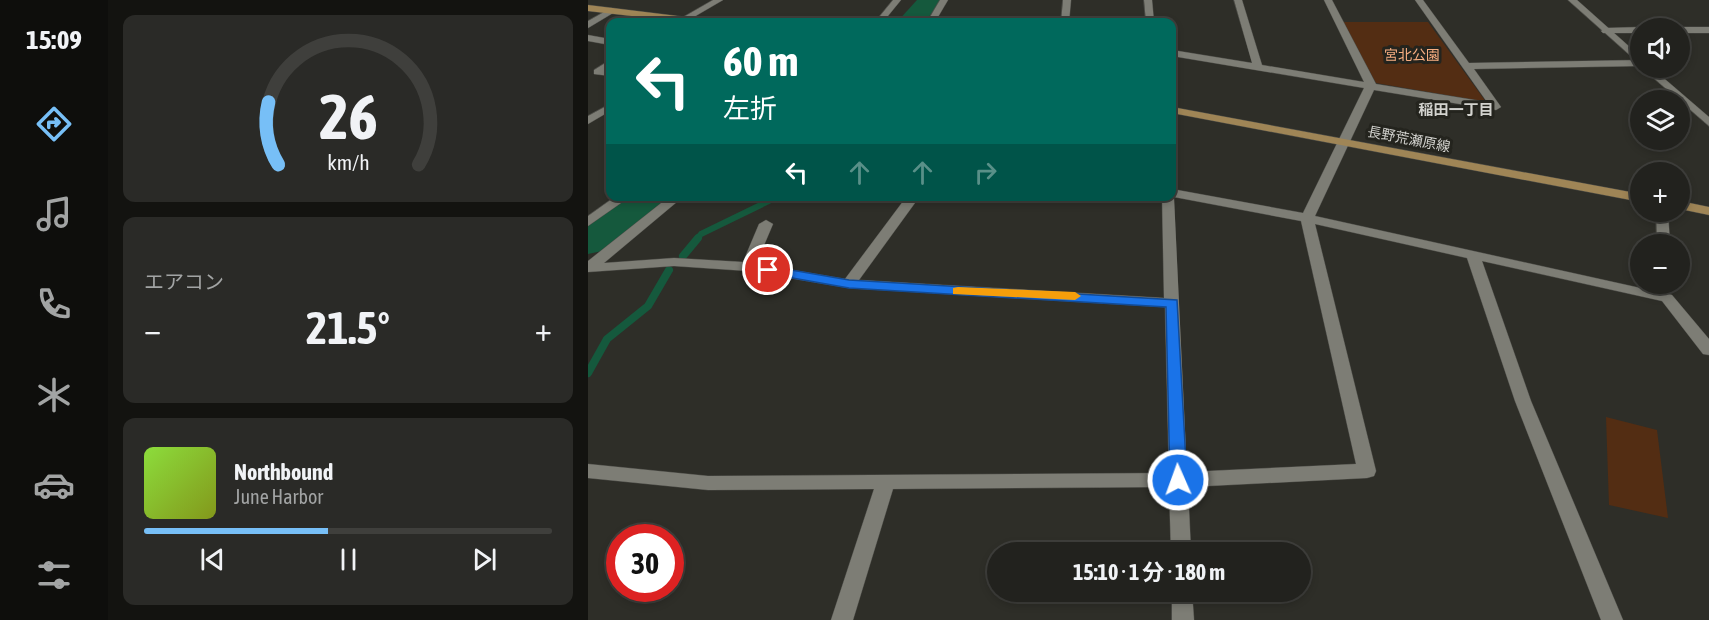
<!DOCTYPE html>
<html lang="ja">
<head>
<meta charset="utf-8">
<style>
	:root { --surface:#22221e; --page:#2a2a27; --text:#f1f3f6; --muted:#a2a4a4; --line:#3f3f3c; --accent:#77bff7 }
	body { margin:0; font-family:"Asap Condensed","Noto Sans JP",sans-serif; background:var(--page); color:var(--text); height:100vh; display:flex; flex-direction:column; font-size:22px; white-space:nowrap }
	* { box-sizing:border-box; margin:0 }
	p { font-size:20px; color:var(--muted) }
	.icon { flex:none; width:33px; height:33px; fill:none; stroke:currentColor; stroke-width:2; stroke-linecap:round; stroke-linejoin:round }
	.map { position:relative; flex:1; overflow:hidden }
	.details { display:flex; flex-direction:column; gap:15px; padding:15px; background:#131310; width:480px }
	.details>* { flex:none }
	.guide { position:absolute; left:18px; top:18px; width:570px; height:183px; border-radius:12px; box-shadow:0 3px 9px #0003,0 0 0 2px var(--line); background:#00695c; color:#fff; overflow:hidden }
	.fabs { position:absolute; left:1042px; top:18px; display:grid; gap:12px }
	.fabs a { display:grid; place-items:center; width:60px; height:60px; border-radius:50%; background:var(--surface); box-shadow:0 3px 9px #0003,0 0 0 2px var(--line); font-size:30px }
	.speed { position:absolute; left:18px; top:524px; display:flex; gap:12px; font-size:30px; font-weight:700; text-align:center }
	.speed>* { display:grid; place-content:center; width:78px; height:78px; border-radius:50%; background:var(--surface); box-shadow:0 3px 9px #0003,0 0 0 2px var(--line); line-height:1 }
	.speed .limit { border:9px solid #d22; background:#fff; color:#111 }
	.pin { position:absolute; display:grid; place-items:center; width:51px; height:51px; color:#fff; margin:-26px; border:3px solid #fff; border-radius:50%; box-shadow:0 2px 6px #0007 }
	.me { position:absolute; width:66px; margin:-33px; rotate:358deg; stroke-linejoin:round; filter:drop-shadow(0 0 4px #0008) }
	.turn { display:flex; align-items:center; gap:21px; height:126px; padding:0 18px; font-size:27px }
	.turn .icon { width:78px; height:78px; stroke-width:2.5 }
	.turn b { display:block; font-size:42px; line-height:51px }
	.lanes { display:flex; align-items:center; height:57px; padding:0 18px; background:#0003; justify-content:center; gap:30px; direction:ltr }
	.lanes .off { opacity:.35 }
	.big { font-size:45px; font-weight:700; line-height:1.1 }
	.details .widget { flex:1; display:flex; flex-direction:column; justify-content:center; gap:9px; min-width:0; padding:0 21px; border-radius:12px; background:var(--page) }
	.details .dial { align-items:center; gap:0 }
	.dial svg { height:156px; overflow:visible; fill:none; stroke:var(--line); stroke-width:7; stroke-linecap:round; text-anchor:middle }
	.dial text { fill:var(--text); stroke:none }
	.song { display:flex; align-items:center; gap:18px }
	.cover { width:72px; height:72px; border-radius:9px; background:linear-gradient(135deg,hsl(90 70% 55%),hsl(70 70% 35%)) }
	.played { height:6px; border-radius:3px; background:linear-gradient(90deg,var(--accent) 45%,var(--line) 45%) }
	.keys { display:flex; justify-content:space-around; direction:ltr }
	.heat { display:flex; justify-content:space-between; align-items:center; font-size:33px; direction:ltr }
	.trip { position:absolute; left:399px; top:542px; width:324px; height:60px; border-radius:30px; background:var(--surface); box-shadow:0 3px 9px #0003,0 0 0 2px var(--line); font-weight:700; line-height:60px; text-align:center }
	main { display:flex; flex:1; min-height:0 }
	.dock { display:flex; flex-direction:column; width:108px; justify-content:space-around; align-items:center; background:#0e0e0c; color:var(--muted) }
	.dock .icon { width:42px; height:42px }
	.dock .active { color:var(--accent) }
	.dock b { font-size:27px; color:var(--text) }
	.map>svg:first-child { display:block }
	.green { fill:#532d13 }
	.lines { fill:none; stroke-linecap:round; stroke-linejoin:round }
	.stream-far1 { stroke:#15593d; stroke-width:6 }
	.stream { stroke:#15593d; stroke-width:8 }
	.river { fill:#15593d; fill-rule:evenodd }
	.street-casing { stroke:#4b4b46; stroke-width:1 }
	.secondary-casing { stroke:#4b4b46; stroke-width:1 }
	.primary-casing { stroke:#4b4b46; stroke-width:1 }
	.street { fill:#7d7d75; fill-rule:evenodd }
	.secondary { fill:#7d7d75; fill-rule:evenodd }
	.primary { fill:#9f8556; fill-rule:evenodd }
	.route { fill:#1a73e8; stroke:#114b97; stroke-width:1.5 }
	.slow { fill:#f59e0b }
	.labels { text-anchor:middle; dominant-baseline:central; stroke-width:6; stroke-linejoin:round; paint-order:stroke }
	.far-park-label { font-size:14px; fill:#f8ae81; stroke:#24241e }
	.far-street-label { font-size:14px; fill:#d2d2ce; stroke:#24241e }
	.far-neighbourhood-label { font-size:15px; font-weight:bold; fill:#d2d2ce; stroke:#24241e }
</style>
</head>
<body>
<main>
<nav class="dock">
<b>15:09</b>
<svg class="icon active" aria-label="directions" viewBox="0 0 24 24"><path d="M12 3l9 9-9 9-9-9zM9 14v-3h6M13 9l2 2-2 2"/></svg>
<svg class="icon" aria-label="music" viewBox="0 0 24 24"><path d="M9 18V5l10-2v13"/><circle cx="6" cy="18" r="3"/><circle cx="16" cy="16" r="3"/></svg>
<svg class="icon" aria-label="phone" viewBox="0 0 24 24"><path d="M5 4h4l2 5-3 2q2 4 5 5l2-3 5 2v4C11 20 4 13 5 4z"/></svg>
<svg class="icon" aria-label="climate" viewBox="0 0 24 24"><path d="M12 3v18M4 7l16 10M4 17L20 7"/></svg>
<svg class="icon" aria-label="car" viewBox="0 0 24 24"><path d="M5 17H2v-5l4-1 3-4h7l3 4 3 1v5h-3M9 17h6M6 11h13"/><circle cx="7" cy="17" r="2"/><circle cx="17" cy="17" r="2"/></svg>
<svg class="icon" aria-label="filters" viewBox="0 0 24 24"><path d="M4 7h16M4 17h16"/><circle cx="9" cy="7" r="2"/><circle cx="15" cy="17" r="2"/></svg>
</nav>
<section class="details">
<div class="widget dial"><svg viewBox="0 0 100 80">
<path d="M14 69A42 42 0 1 1 86 69"/>
<path d="M14 69A42 42 0 0 1 9 37" stroke="#77bff7"/>
<text x="50" y="56" font-size="32" font-weight="700">26</text>
<text x="50" y="72" font-size="11">km/h</text>
</svg></div>
<div class="widget"><p>エアコン</p>
<div class="heat"><a>−</a><b class="big">21.5°</b><a>+</a></div>
</div>
<div class="widget">
<div class="song"><i class="cover"></i><div><b>Northbound</b><p>June Harbor</p></div></div>
<div class="played"></div>
<div class="keys"><svg class="icon" aria-label="previous" viewBox="0 0 24 24"><path d="M18 5L8 12l10 7zM5 5v14"/></svg><svg class="icon" aria-label="pause" viewBox="0 0 24 24"><path d="M8 5v14M16 5v14"/></svg><svg class="icon" aria-label="next" viewBox="0 0 24 24"><path d="M6 5l10 7-10 7zM19 5v14"/></svg></div>
</div>
</section>
<div class="map">
<svg width="1121" height="620" viewBox="0 0 1121 620">
	<rect width="100%" height="100%" fill="#2e2e28"/>
	<g class="green">
		<polygon points="754,22 840,22 898,102 788,83"/>
		<polygon points="1018,417 1069,430 1080,518 1021,505"/>
	</g>
	<g class="lines">
		<polyline class="stream-far1" points="109,239 113,234 191,196"/>
		<g class="stream">
			<polyline points="95,256 110,238"/>
			<polyline points="0,373 19,339 60,306 81,270"/>
		</g>
		<g class="river">
			<polygon points="329,0 356,0 336,22 309,22"/>
			<polygon points="39,196 84,196 78,204 14,251 0,254 0,223"/>
		</g>
		<g class="street-casing">
			<g id="street">
				<polygon points="125,0 135,0 99,21 92,19"/>
				<polygon points="305,0 313,0 295,22 287,22"/>
				<polygon points="352,0 360,0 347,22 339,22"/>
				<polygon points="475,0 483,0 481,22 473,22"/>
				<polygon points="556,0 564,0 566,22 558,22"/>
				<path d="M646,0H654L674,65L776,82L736,0H744L788,84L899,102L827,0H835L881,63L1053,60V66L886,69L913,107L908,110L786,90L727,216L1084,295L1121,339V355L1115,354L1074,301L894,261L943,401L1035,620H1013L927,401L879,258L727,224L788,471L786,476L779,478L600,487L603,552H583L581,487L305,489L265,620H243L286,489L120,490L0,478V464L120,476L581,473L577,307L261,288L160,271L86,266L0,272V261L82,196H96L16,263L86,258L155,262L171,224L178,220L185,224L168,264L257,279L319,196H332L271,280L576,298L574,196H584V189L715,213L776,88L584,56V50L664,63ZM586,197L713,221L768,464L599,472Z"/>
				<polygon points="23,8 30,10 0,28 0,21"/>
				<polygon points="1092,27 1121,27 1121,33 1092,33 1092,28 1089,28"/>
				<polygon points="1018,28 1053,27 1056,28 1053,28 1053,33 1015,33 1013,31"/>
				<polygon points="0,35 22,39 22,45 0,41"/>
				<polygon points="22,60 22,67 19,70 22,70 22,76 6,74 6,70"/>
				<polygon points="22,104 22,111 0,124 0,116"/>
				<polygon points="28,196 43,196 0,226 0,216"/>
				<polygon points="1068,212 1080,212 1082,244 1069,244"/>
				<polygon points="584,591 604,591 606,620 584,620"/>
			</g>
		</g>
		<g class="secondary-casing">
			<g id="secondary">
				<polygon points="980,0 989,0 1053,57 1053,65"/>
				<polygon points="1054,68 1064,68 1121,117 1121,126"/>
			</g>
		</g>
		<g class="primary-casing">
			<g id="primary">
				<polygon points="0,5 114,19 118,22 96,22 0,11"/>
				<polygon points="584,107 1053,194 1053,202 584,113"/>
				<polygon points="1092,201 1121,207 1121,215 1092,209"/>
			</g>
		</g>
		<use href="#street" class="street"/>
		<use href="#secondary" class="secondary"/>
		<use href="#primary" class="primary"/>
	</g>
	<polygon class="route" points="180,266 261,280 589,300 599,480 596,485 584,485 582,480 578,307 261,288 176,273 174,270"/>
	<polygon class="slow" points="370,287 487,292 493,296 487,300 365,294 365,288"/>
	<g class="labels">
		<g class="far-park-label">
			<text x="824" y="55">宮北公園</text>
		</g>
		<g class="far-street-label">
			<text transform="translate(821 139) rotate(11)">長野荒瀬原線</text>
		</g>
		<g class="far-neighbourhood-label">
			<text x="868" y="109">稲田一丁目</text>
		</g>
	</g>
</svg>
<div class="fabs">
<a><svg class="icon" aria-label="sound" viewBox="0 0 24 24"><path d="M4 9h4l5-4v14l-5-4H4zM17 9q2 3 0 6"/></svg></a>
<a><svg class="icon" aria-label="layers" viewBox="0 0 24 24"><path d="M12 4l9 5-9 5-9-5zM3 14l9 5 9-5"/></svg></a>
<a>+</a>
<a>−</a>
</div>
<div class="speed"><div class="limit">30</div></div>
<div class="pin" style="left:180px;top:270px;background:#d93025"><svg class="icon" aria-label="arrive" viewBox="0 0 24 24"><path d="M6 21V4h12l-3 4 3 4H6"/></svg></div>
<svg class="me" style="left:590px;top:480px" viewBox="-20 -20 40 40"><circle r="17" fill="#1a73e8" stroke="#fff" stroke-width="3"/><path d="M0-11L8 9 0 5-8 9z" fill="#fff"/></svg>
<div class="trip">15:10 · 1 分 · 180 m</div>
<div class="guide">
<div class="turn"><svg class="icon" aria-label="left" viewBox="0 0 24 24"><path d="M17 20v-9H6M10 6l-5 5 5 5"/></svg><div><b>60 m</b>左折</div></div>
<div class="lanes"><svg class="icon" aria-label="left" viewBox="0 0 24 24"><path d="M17 20v-9H6M10 6l-5 5 5 5"/></svg><svg class="icon off" aria-label="ahead" viewBox="0 0 24 24"><path d="M12 20V5M6 11l6-6 6 6"/></svg><svg class="icon off" aria-label="ahead" viewBox="0 0 24 24"><path d="M12 20V5M6 11l6-6 6 6"/></svg><svg class="icon off" aria-label="right" viewBox="0 0 24 24"><path d="M7 20v-9h11M14 6l5 5-5 5"/></svg></div>
</div>
</div>
</main>
</body>
</html>
